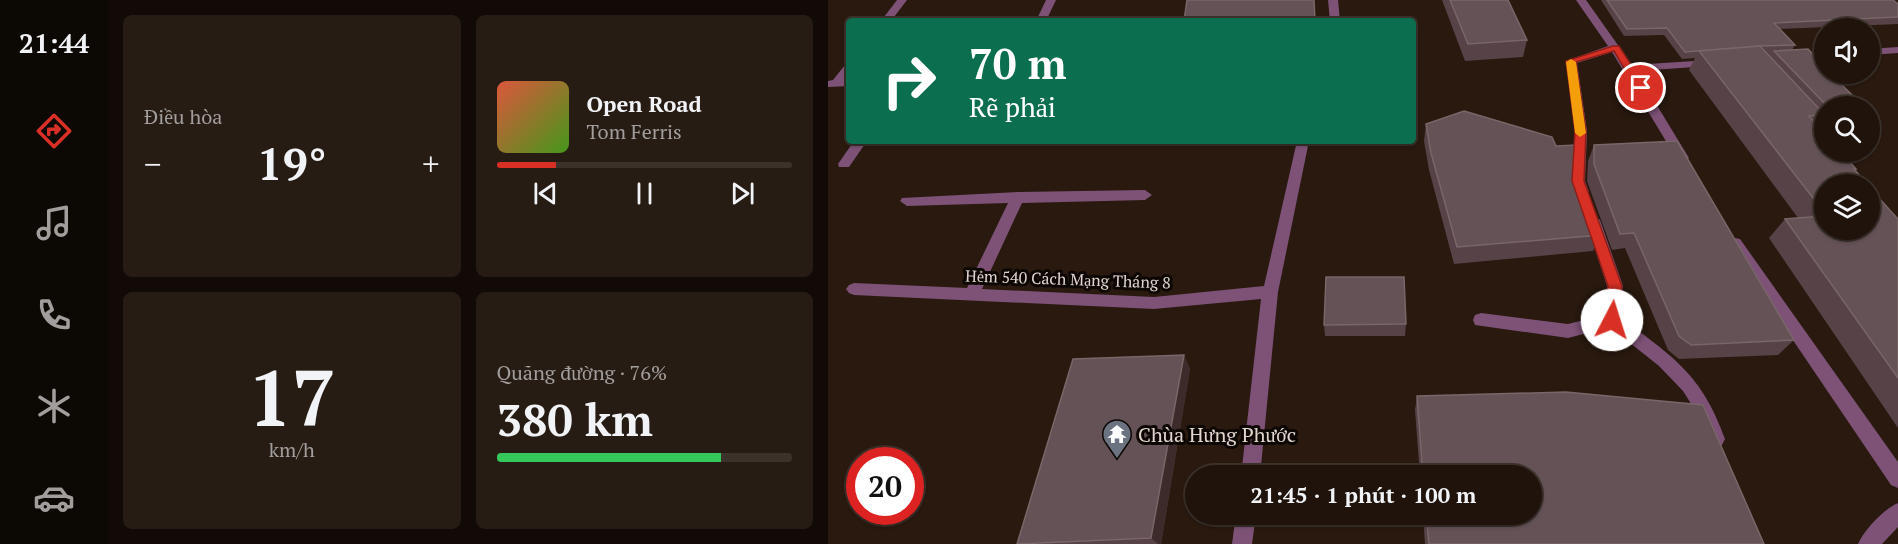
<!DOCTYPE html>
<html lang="vi">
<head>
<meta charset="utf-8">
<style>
	:root { --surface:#1f130b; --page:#271c14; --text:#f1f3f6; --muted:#a19e9d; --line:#3c322c; --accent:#d93025 }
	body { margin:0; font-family:"PT Serif",serif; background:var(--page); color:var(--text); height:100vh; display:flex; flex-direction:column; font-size:22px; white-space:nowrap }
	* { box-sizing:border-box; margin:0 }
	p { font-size:20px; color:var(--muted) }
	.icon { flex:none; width:33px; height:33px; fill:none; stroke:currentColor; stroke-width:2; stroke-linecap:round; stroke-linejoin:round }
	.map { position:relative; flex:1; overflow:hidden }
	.sheet { display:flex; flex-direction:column; gap:15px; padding:15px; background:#110a06; width:720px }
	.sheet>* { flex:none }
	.hud { position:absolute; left:18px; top:18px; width:570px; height:126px; border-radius:6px; box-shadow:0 2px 4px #0004,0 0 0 2px var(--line); background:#0b6e4f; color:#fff; overflow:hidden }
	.tools { position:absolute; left:986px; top:18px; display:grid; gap:12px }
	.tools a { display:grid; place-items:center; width:66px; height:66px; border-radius:50%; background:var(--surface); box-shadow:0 2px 4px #0004,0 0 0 2px var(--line); font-size:30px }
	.speed { position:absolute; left:18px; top:447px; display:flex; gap:12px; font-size:30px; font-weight:700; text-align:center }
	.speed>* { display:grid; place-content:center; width:78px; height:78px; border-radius:50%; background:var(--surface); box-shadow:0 2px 4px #0004,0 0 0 2px var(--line); line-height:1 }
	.speed .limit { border:9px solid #d22; background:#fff; color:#111 }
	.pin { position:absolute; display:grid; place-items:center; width:51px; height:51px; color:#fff; margin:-26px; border:3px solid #fff; border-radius:50%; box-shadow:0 2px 6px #0007 }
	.me { position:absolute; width:66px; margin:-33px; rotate:5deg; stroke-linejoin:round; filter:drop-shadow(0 0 4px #0008) }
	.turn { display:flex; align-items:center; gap:21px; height:126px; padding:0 24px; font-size:27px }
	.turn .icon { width:78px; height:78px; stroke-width:2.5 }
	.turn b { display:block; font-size:42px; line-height:51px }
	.big { font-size:45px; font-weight:700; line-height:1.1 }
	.sheet .widget { flex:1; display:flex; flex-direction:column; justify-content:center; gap:9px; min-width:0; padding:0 21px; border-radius:9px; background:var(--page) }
	.sheet .dial { align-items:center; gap:0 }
	.dial b { font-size:78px; line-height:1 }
	.song { display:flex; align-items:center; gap:18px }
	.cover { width:72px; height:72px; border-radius:9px; background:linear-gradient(135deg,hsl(10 70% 55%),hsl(100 70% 35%)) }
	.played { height:6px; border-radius:3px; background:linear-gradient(90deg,var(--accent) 20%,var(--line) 20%) }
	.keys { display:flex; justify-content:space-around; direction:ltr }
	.heat { display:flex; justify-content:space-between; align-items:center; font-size:33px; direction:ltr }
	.charge { height:9px; border-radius:4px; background:linear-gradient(90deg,#34c759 76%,var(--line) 0) }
	.sheet .tiles { flex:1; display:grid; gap:15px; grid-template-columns:repeat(2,1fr) }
	.trip { position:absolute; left:357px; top:465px; width:357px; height:60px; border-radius:30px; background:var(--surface); box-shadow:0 2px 4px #0004,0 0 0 2px var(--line); font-weight:700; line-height:60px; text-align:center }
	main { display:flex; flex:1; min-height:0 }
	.dock { display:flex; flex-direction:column; width:108px; justify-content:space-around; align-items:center; background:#0c0804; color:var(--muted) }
	.dock .icon { width:42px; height:42px }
	.dock .selected { color:var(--accent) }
	.dock b { font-size:27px; color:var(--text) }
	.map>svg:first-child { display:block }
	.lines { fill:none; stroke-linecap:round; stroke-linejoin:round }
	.minor { fill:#7d5276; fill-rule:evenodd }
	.wall { fill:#564247 }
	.shaded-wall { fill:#3d2b2b }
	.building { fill:#645256; stroke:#786668; stroke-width:1.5 }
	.route { fill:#d93025; stroke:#8d1f18; stroke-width:1.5 }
	.slow { fill:#f59e0b }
	.labels { text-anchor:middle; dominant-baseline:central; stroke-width:6; stroke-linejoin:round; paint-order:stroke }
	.street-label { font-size:16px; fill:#e1d5ce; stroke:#0c0603 }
	.near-poi-label { font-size:20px; fill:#e1d5ce; stroke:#0c0603; text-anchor:start }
</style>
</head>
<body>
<main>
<nav class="dock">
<b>21:44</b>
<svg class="icon selected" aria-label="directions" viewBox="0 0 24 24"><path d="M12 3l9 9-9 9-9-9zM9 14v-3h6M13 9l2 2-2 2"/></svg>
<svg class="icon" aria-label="music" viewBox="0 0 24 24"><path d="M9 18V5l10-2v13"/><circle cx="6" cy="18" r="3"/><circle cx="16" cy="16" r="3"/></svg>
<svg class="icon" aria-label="phone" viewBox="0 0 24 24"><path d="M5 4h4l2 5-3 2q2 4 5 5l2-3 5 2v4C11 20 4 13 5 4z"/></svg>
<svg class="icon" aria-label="climate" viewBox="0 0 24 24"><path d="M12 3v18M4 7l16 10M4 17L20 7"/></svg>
<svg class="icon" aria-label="car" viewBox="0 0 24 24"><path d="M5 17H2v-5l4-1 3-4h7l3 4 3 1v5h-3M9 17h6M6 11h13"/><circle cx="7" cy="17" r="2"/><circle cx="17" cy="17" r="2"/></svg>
</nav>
<section class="sheet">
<div class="tiles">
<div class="widget"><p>Điều hòa</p>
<div class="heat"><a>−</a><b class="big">19°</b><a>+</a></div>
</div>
<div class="widget">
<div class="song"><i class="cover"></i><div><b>Open Road</b><p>Tom Ferris</p></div></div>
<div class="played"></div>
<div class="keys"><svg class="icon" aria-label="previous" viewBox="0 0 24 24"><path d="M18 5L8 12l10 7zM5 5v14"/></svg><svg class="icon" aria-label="pause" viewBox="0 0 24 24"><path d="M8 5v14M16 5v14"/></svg><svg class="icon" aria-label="next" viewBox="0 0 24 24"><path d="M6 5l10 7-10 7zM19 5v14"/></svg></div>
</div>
<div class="widget dial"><b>17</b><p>km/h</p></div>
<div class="widget"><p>Quãng đường · 76%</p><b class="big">380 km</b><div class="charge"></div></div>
</div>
</section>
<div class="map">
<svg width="1070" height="544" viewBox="0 0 1070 544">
	<rect width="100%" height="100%" fill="#29190f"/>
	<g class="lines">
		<g class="minor">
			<polygon points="69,0 79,0 63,21 53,21"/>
			<polygon points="218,0 228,0 218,21 208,21"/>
			<polygon points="500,0 510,0 512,21 502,21"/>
			<polygon points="748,0 758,0 804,65 882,60 887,63 882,66 808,71 861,158 855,162 850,161 784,52 749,63 759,131 757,181 761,192 754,197 749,195 743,181 747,131 738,61 780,46"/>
			<polygon points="1070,47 1070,53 1041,55 1041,49"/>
			<polygon points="996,52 996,58 966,61 961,58 966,55"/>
			<polygon points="21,64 21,74 17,80 21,80 21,86 0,87 0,81 5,80 17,65"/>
			<polygon points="26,141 39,141 21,167 11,167 10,164"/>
			<polygon points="469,141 481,141 450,292 432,476 413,476 433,299 326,309 26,295 21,293 18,289 21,285 26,283 139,288 180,203 79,206 72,201 74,198 190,192 317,190 324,195 317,200 194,203 154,289 326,297 436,286"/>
			<path d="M765,215L772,220L795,286L792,317C845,357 874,374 897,439L894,445L888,448L882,445L872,418L855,391L831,366L782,327L740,338L647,325L645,320L647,315L653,313L740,324L776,315L779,286L758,220Z"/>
			<polygon points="907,238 912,239 1070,462 1070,488 1063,485 902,247 900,243 902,239"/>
			<path d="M1070,503V527L1054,544H1030C1036,530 1056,509 1070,503Z"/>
			<polygon points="408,514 428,514 424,544 404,544"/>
		</g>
	</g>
	<g class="wall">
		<polygon points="614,0 680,0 699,40 695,57 637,61"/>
		<polygon points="773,0 1065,0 1070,4 1070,24 952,29 967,45 964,50 1035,106 996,106 996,127 992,122 990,125 1028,169 996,184 996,230 1070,219 1070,428 941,238 957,219 970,218 861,70 867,58 854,59 836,35 796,36"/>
		<polygon points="1041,113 1047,118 1041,125"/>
		<polygon points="598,124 728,146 747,165 773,235 765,251 626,264 601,170 596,141"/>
		<polygon points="766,145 966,340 950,355 851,359 840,350 797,248 784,250 759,181 760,161"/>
		<polygon points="578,324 577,336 497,336 496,325"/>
		<polygon points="356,355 362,369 333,544 189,544"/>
		<polygon points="589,396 936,544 597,544 595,514 704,514 704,476 592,476 587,410"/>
	</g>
	<polygon class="shaded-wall" points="356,355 362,369 333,544 330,544 323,538"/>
	<g class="building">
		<polygon points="359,0 486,0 487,21 356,21"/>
		<polygon points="622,0 680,0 699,40 640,44"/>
		<polygon points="779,0 1065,0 1070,4 1070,17 946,23 967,45 932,46 857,52 839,28 799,29"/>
		<polygon points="932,46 996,114 996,115 981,116 996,133 996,152 1013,152 1028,169 1026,169 1039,184 996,184 996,212 871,51"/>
		<polygon points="980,49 996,66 996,74 1003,74 1035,106 999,106 946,51"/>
		<polygon points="636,111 724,137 728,146 748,145 747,165 773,235 629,247 603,153 598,124"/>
		<polygon points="1041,113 1047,118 1041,119"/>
		<polygon points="849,141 966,340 863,345 851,336 806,233 792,234 766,164 766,145"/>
		<polygon points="1041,187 1070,219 1070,378 957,219 996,216 996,230 1041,230"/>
		<polygon points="498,277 576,277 578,324 496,325"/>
		<polygon points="356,355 323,538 189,544 245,359"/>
		<polygon points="738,392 875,405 936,544 601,544 598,514 704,514 704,476 595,476 589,396"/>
	</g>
	<polygon class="route" points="785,46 791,46 818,88 817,90 809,90 786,51 748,62 758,131 756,181 794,286 791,320 789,324 779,324 776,320 780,286 744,181 747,131 738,61"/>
	<polygon class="slow" points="743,59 748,62 758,133 752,137 747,133 738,62"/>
	<defs>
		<g id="temple-pin" transform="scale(1.5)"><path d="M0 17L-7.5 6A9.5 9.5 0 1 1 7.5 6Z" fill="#6b7280" stroke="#0c0603"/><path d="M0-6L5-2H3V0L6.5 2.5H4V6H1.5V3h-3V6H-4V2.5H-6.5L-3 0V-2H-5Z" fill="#fff"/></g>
	</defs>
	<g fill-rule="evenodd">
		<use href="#temple-pin" x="289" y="434"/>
	</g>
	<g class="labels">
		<g class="street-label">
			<text transform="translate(240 279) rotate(2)">Hẻm 540 Cách Mạng Tháng 8</text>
		</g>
		<g class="near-poi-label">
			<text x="310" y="434">Chùa Hưng Phước</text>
		</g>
	</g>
</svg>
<div class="tools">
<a><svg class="icon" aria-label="sound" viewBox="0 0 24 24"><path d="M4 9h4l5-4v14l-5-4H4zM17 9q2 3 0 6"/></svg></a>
<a><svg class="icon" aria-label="search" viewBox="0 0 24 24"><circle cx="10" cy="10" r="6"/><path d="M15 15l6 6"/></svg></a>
<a><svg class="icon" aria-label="layers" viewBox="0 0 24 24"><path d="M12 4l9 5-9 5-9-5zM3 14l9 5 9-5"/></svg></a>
</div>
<div class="speed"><div class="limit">20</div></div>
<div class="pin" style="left:813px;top:88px;background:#d93025"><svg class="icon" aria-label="arrive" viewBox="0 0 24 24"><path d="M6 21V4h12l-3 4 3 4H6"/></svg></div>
<svg class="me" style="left:784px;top:320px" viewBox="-20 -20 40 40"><circle r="19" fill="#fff"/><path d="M0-13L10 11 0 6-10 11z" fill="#d93025"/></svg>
<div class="trip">21:45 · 1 phút · 100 m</div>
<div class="hud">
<div class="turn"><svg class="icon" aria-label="right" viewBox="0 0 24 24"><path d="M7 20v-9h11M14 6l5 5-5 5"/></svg><div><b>70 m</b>Rẽ phải</div></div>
</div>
</div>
</main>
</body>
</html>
